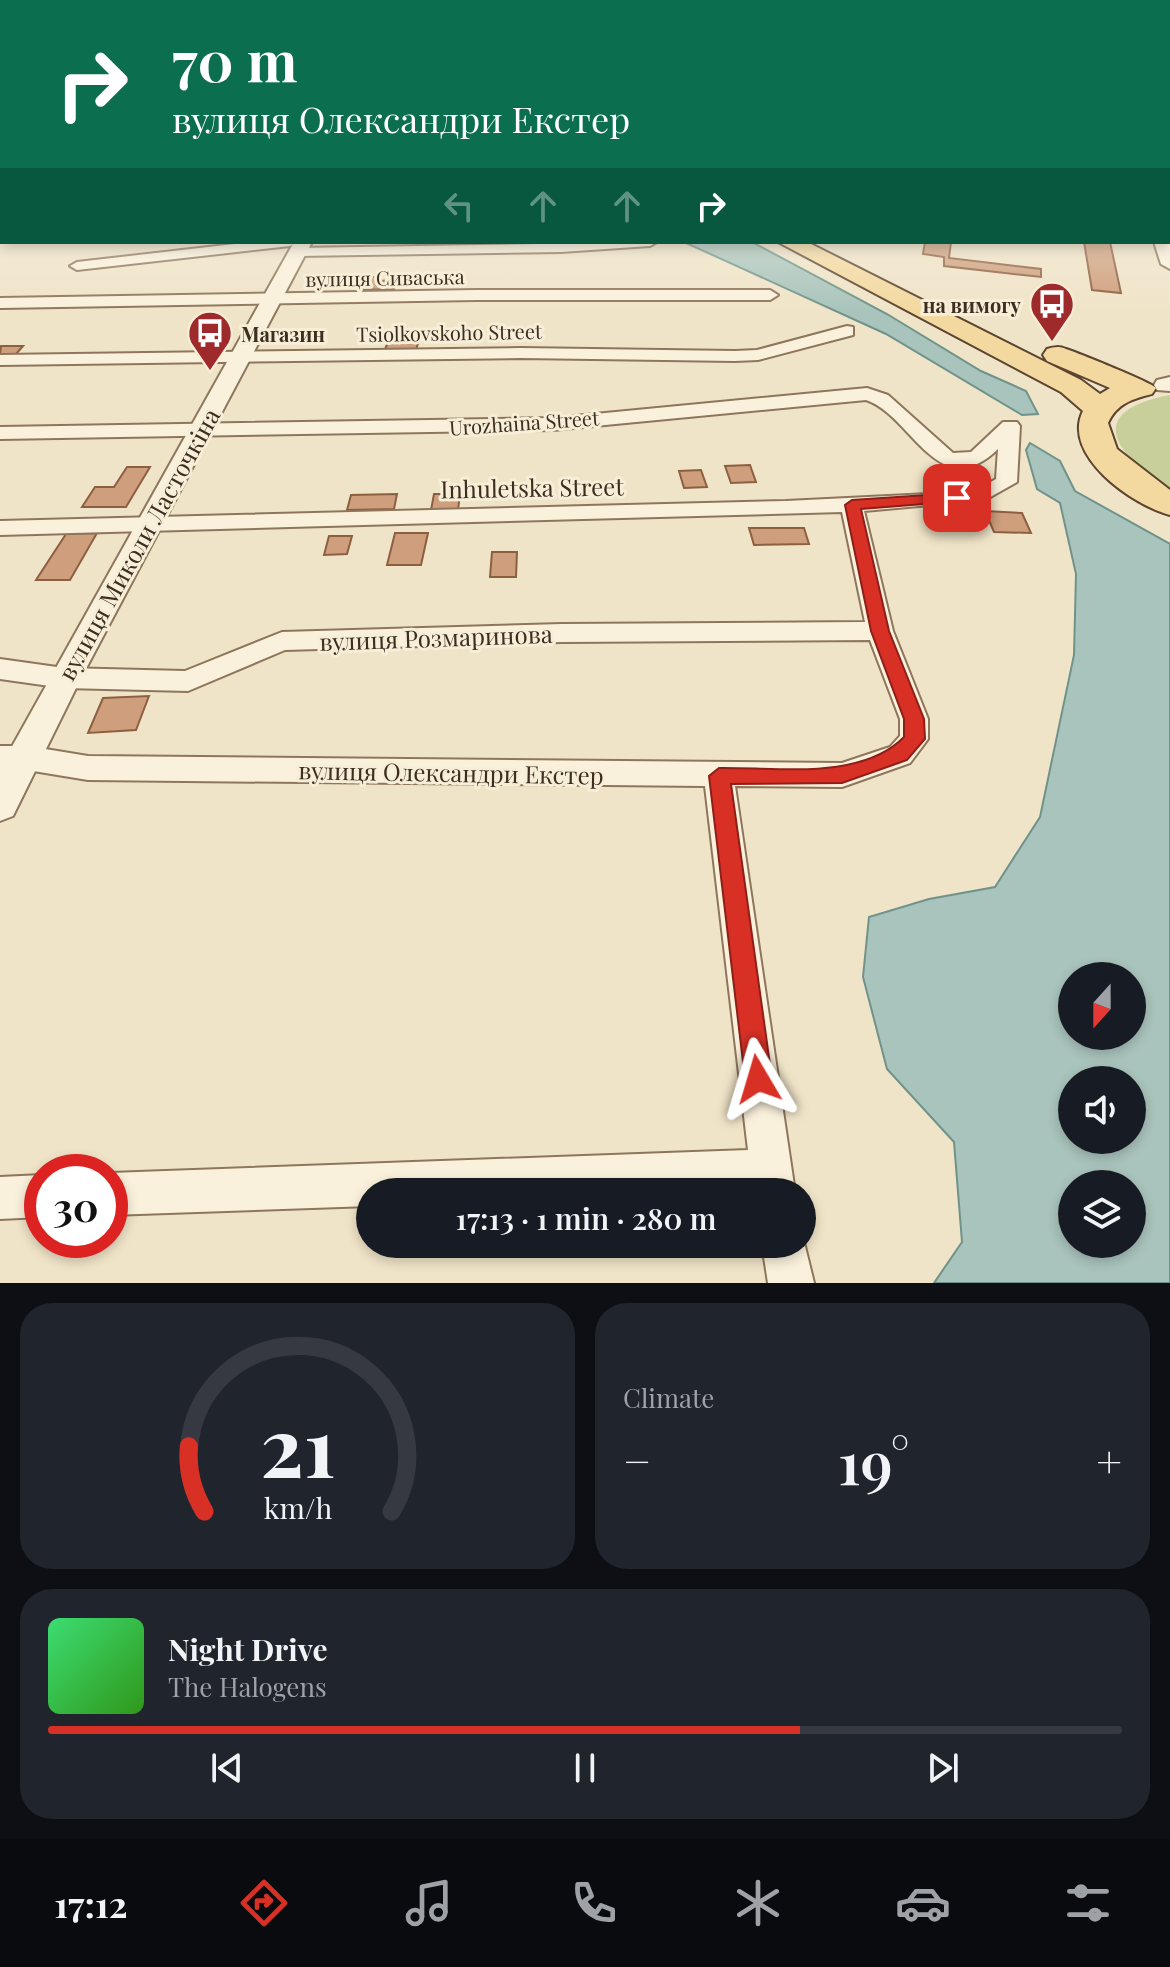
<!DOCTYPE html>
<html lang="en">
<head>
<meta charset="utf-8">
<style>
	:root { --surface:#171b24; --page:#20242c; --text:#f1f3f6; --muted:#9ea1a6; --line:#363941; --accent:#d93025 }
	body { margin:0; font-family:"Playfair Display",serif; background:var(--page); color:var(--text); height:100vh; display:flex; flex-direction:column; font-size:30px; white-space:nowrap }
	* { box-sizing:border-box; margin:0 }
	p { font-size:26px; color:var(--muted) }
	.icon { flex:none; width:44px; height:44px; fill:none; stroke:currentColor; stroke-width:2; stroke-linecap:round; stroke-linejoin:round }
	.map { position:relative; height:1283px; overflow:hidden }
	.panel { display:flex; flex-direction:column; gap:20px; padding:20px; background:#0d0f14; flex:1 }
	.panel>* { flex:none }
	.top-card { position:absolute; left:0px; top:0px; width:1170px; height:244px; box-shadow:0 4px 12px #0003; background:#0b6e4f; color:#fff; overflow:hidden }
	.needle { width:52px; rotate:201deg }
	.buttons { position:absolute; left:1058px; top:962px; display:grid; gap:16px }
	.buttons a { display:grid; place-items:center; width:88px; height:88px; border-radius:50%; background:var(--surface); box-shadow:0 4px 12px #0003; font-size:40px }
	.speed { position:absolute; left:24px; top:1154px; display:flex; gap:16px; font-size:40px; font-weight:700; text-align:center }
	.speed>* { display:grid; place-content:center; width:104px; height:104px; border-radius:50%; background:var(--surface); box-shadow:0 4px 12px #0003; line-height:1 }
	.speed .limit { border:12px solid #d22; background:#fff; color:#111 }
	.pin { position:absolute; display:grid; place-items:center; width:68px; height:68px; color:#fff; margin:-34px; border-radius:16px; box-shadow:0 4px 12px #0006 }
	.me { position:absolute; width:88px; margin:-44px; rotate:353deg; stroke-linejoin:round; filter:drop-shadow(0 0 6px #0008) }
	.turn { display:flex; align-items:center; gap:28px; height:168px; padding:0 40px; font-size:36px }
	.turn .icon { width:104px; height:104px; stroke-width:2.5 }
	.turn b { display:block; font-size:56px; line-height:68px }
	.lanes { display:flex; align-items:center; height:76px; padding:0 40px; background:#0003; justify-content:center; gap:40px; direction:ltr }
	.lanes .off { opacity:.35 }
	.big { font-size:60px; font-weight:600; line-height:1.1 }
	.panel .tile { flex:1; display:flex; flex-direction:column; justify-content:center; gap:12px; min-width:0; padding:0 28px; border-radius:32px; background:var(--page) }
	.panel .dial { align-items:center; gap:0 }
	.dial svg { height:208px; overflow:visible; fill:none; stroke:var(--line); stroke-width:7; stroke-linecap:round; text-anchor:middle }
	.dial text { fill:var(--text); stroke:none }
	.song { display:flex; align-items:center; gap:24px }
	.cover { width:96px; height:96px; border-radius:12px; background:linear-gradient(135deg,hsl(140 70% 55%),hsl(110 70% 35%)) }
	.played { height:8px; border-radius:4px; background:linear-gradient(90deg,var(--accent) 70%,var(--line) 70%) }
	.keys { display:flex; justify-content:space-around; direction:ltr }
	.heat { display:flex; justify-content:space-between; align-items:center; font-size:44px; direction:ltr }
	.panel .tiles { flex:1; display:grid; gap:20px; grid-template-columns:1fr 1fr }
	.tile:last-child { grid-column:span 2 }
	.trip { position:absolute; left:356px; top:1178px; width:460px; height:80px; border-radius:40px; background:var(--surface); box-shadow:0 4px 12px #0003; font-weight:600; line-height:80px; text-align:center }
	.tab-bar { display:flex; height:128px; justify-content:space-around; align-items:center; background:#090b0e; color:var(--muted) }
	.tab-bar .icon { width:56px; height:56px }
	.tab-bar .active { color:var(--accent) }
	.tab-bar b { font-size:36px; color:var(--text) }
	.map>svg:first-child { display:block }
	.green { fill:#c9cf9b }
	.water { fill:#a9c4bc; stroke:#6f938a; stroke-width:2; fill-rule:evenodd }
	.building { fill:#cf9f7d; stroke:#8d5f41; stroke-width:2 }
	.lines { fill:none; stroke-linecap:round; stroke-linejoin:round }
	.minor-casing { stroke:#8d765c; stroke-width:4 }
	.tertiary-casing { stroke:#8d765c; stroke-width:4 }
	.primary-casing { stroke:#5b4430; stroke-width:4 }
	.minor { fill:#faf1dc; fill-rule:evenodd }
	.tertiary { fill:#faf1dc; fill-rule:evenodd }
	.primary { fill:#f3d9a0; fill-rule:evenodd }
	.route { fill:#d93025; stroke:#8d1f18; stroke-width:2 }
	.labels { text-anchor:middle; dominant-baseline:central; stroke-width:6; stroke-linejoin:round; paint-order:stroke }
	.far-street-label { font-size:20px; fill:#3d2e20; stroke:#f7eed8 }
	.far-poi-label { font-size:20px; font-weight:bold; fill:#3d2e20; stroke:#f7eed8; text-anchor:end }
	.street-label { font-size:24px; fill:#3d2e20; stroke:#f7eed8 }
</style>
</head>
<body>
<div class="map">
<svg width="1170" height="1283" viewBox="0 0 1170 1283">
	<rect width="100%" height="100%" fill="#f0e4c8"/>
	<path class="green" d="M1170,395V488C1114,455 1083,411 1170,395Z"/>
	<g class="water">
		<polygon points="684,242 752,242 887,314 981,371 1026,391 1038,414 1022,415 886,334"/>
		<path d="M1030,443L1060,461L1075,491L1170,544V1283H934L962,1242L954,1142L887,1069L863,977L869,917L929,899L995,887L1040,817L1074,655L1076,574L1060,503L1037,489L1026,450ZM1072,976H1132V1036H1072ZM1072,1080H1132V1140H1072ZM1072,1184H1132V1244H1072Z"/>
	</g>
	<g class="building">
		<polygon points="925,242 951,242 949,258 1041,269 1041,277 944,266 944,257 923,254"/>
		<polygon points="1084,242 1110,242 1121,293 1092,290"/>
		<polygon points="365,277 377,277 376,281 396,280 394,289 360,290"/>
		<polygon points="389,340 419,340 416,350 385,349"/>
		<polygon points="23,346 16,354 0,354 1,346"/>
		<polygon points="750,465 756,482 731,483 725,466"/>
		<polygon points="127,467 150,467 126,507 82,507 95,487 114,487"/>
		<polygon points="701,470 707,487 684,488 679,471"/>
		<polygon points="397,494 394,509 347,510 351,495"/>
		<polygon points="434,494 460,494 458,510 431,510"/>
		<polygon points="985,511 1022,513 1031,533 994,532"/>
		<polygon points="749,528 804,528 809,544 754,545"/>
		<polygon points="97,533 70,580 36,580 66,534"/>
		<polygon points="395,533 428,533 421,565 387,565"/>
		<polygon points="329,536 352,536 347,554 324,555"/>
		<polygon points="492,552 517,552 516,577 490,577"/>
		<polygon points="149,696 136,730 88,733 103,698"/>
	</g>
	<g class="lines">
		<g class="minor-casing">
			<g id="minor">
				<polygon points="252,242 297,242 290,246 77,270 70,266 77,262"/>
				<polygon points="657,242 650,246 561,252 297,256 290,252 297,248"/>
				<polygon points="476,290 770,290 778,295 770,300 476,300 0,308 0,298"/>
				<polygon points="847,326 853,327 853,335 758,360 735,361 521,358 0,365 0,355 521,348 735,351 757,350"/>
				<path d="M867,388L888,395L953,453L971,452L1003,422H1017L1020,426L1017,482L985,500L864,511L893,631L928,719V739L910,763L842,787L735,786L795,1192H370V1206L110,1215V1173L748,1150L705,786L88,780L27,770H0V746H27L88,756L842,763L890,747L900,736V719L870,640L562,642L285,650L188,691L64,688L0,679V659L64,668L185,671L282,632L562,624L865,622L842,512L0,535V521L786,501L929,494L980,488L996,479L998,449C938,507 912,415 866,400L553,430L0,439V427L553,418Z"/>
				<polygon points="42,1175 42,1217 0,1219 0,1177"/>
				<polygon points="802,1234 814,1283 768,1283 762,1244 802,1244"/>
			</g>
		</g>
		<g class="tertiary-casing">
			<g id="tertiary">
				<polygon points="1168,175 1170,175 1170,188 1168,187"/>
				<polygon points="1169,238 1170,240 1170,269 1161,264 1154,242 1168,242"/>
				<polygon points="294,242 312,242 81,678 13,816 0,821 0,768"/>
				<polygon points="1170,377 1170,391 1157,390 1154,385 1157,380"/>
			</g>
		</g>
		<g class="primary-casing">
			<path id="primary" d="M778,242H807L1081,380L1100,394L1110,388L1047,361L1043,355L1047,349C1054,347 1059,346 1066,349C1078,353 1153,383 1156,388L1152,394C1133,399 1117,403 1108,423L1117,449L1170,490V515C1132,505 1061,455 1083,411L1061,392Z"/>
		</g>
		<use href="#minor" class="minor"/>
		<use href="#tertiary" class="tertiary"/>
		<use href="#primary" class="primary"/>
	</g>
	<linearGradient id="sky" x2="0" y2="1"><stop stop-color="#8fbad6"/><stop offset="0.42" stop-color="#f8f3e6"/><stop offset="1" stop-color="#f8f3e6" stop-opacity="0"/></linearGradient>
	<rect width="1170" height="312" fill="url(#sky)"/>
	<path class="route" d="M957,493L962,495V501L861,509L889,631L924,719L925,739L907,760L842,783L731,784L772,1079L768,1089L758,1093L749,1089L745,1079L709,776L719,768C776,767 861,781 904,737V719L871,631L845,505L852,500Z"/>
	<defs>
		<g id="bus-pin" transform="scale(2.3)"><path d="M0 17L-7.5 6A9.5 9.5 0 1 1 7.5 6Z" fill="#9e2a2b" stroke="#f7eed8"/><path d="M-5-6H5V4H4V6H2V4H-2V6H-4V4H-5ZM-3.5-4V0h7V-4ZM-3.5 1.2v1.5H-2V1.2ZM2 1.2v1.5H3.5V1.2Z" fill="#fff"/></g>
	</defs>
	<g fill-rule="evenodd">
		<use href="#bus-pin" x="1052" y="304"/>
		<use href="#bus-pin" x="210" y="333"/>
	</g>
	<g class="labels">
		<g class="far-street-label">
			<text transform="translate(385 277) rotate(-1)">вулиця Сиваська</text>
			<text transform="translate(449 332) rotate(-1)">Tsiolkovskoho Street</text>
			<text transform="translate(524 422) rotate(-4)">Urozhaina Street</text>
		</g>
		<g class="far-poi-label">
			<text x="1021" y="304">на вимогу</text>
			<text x="241" y="333" text-anchor="start">Магазин</text>
		</g>
		<g class="street-label">
			<text transform="translate(532 487) rotate(-1)">Inhuletska Street</text>
			<text transform="translate(138 544) rotate(-61)">вулиця Миколи Ласточкіна</text>
			<text transform="translate(436 637) rotate(-2)">вулиця Розмаринова</text>
			<text transform="translate(451 772) rotate(1)">вулиця Олександри Екстер</text>
		</g>
	</g>
</svg>
<div class="buttons">
<a><svg class="needle" viewBox="-14 -14 28 28"><path d="M0-13l5 13h-10z" fill="#e53935"/><path d="M0 13l5-13h-10z" fill="#9ea1a6"/></svg></a>
<a><svg class="icon" aria-label="sound" viewBox="0 0 24 24"><path d="M4 9h4l5-4v14l-5-4H4zM17 9q2 3 0 6"/></svg></a>
<a><svg class="icon" aria-label="layers" viewBox="0 0 24 24"><path d="M12 4l9 5-9 5-9-5zM3 14l9 5 9-5"/></svg></a>
</div>
<div class="speed"><div class="limit">30</div></div>
<div class="pin" style="left:957px;top:498px;background:#d93025"><svg class="icon" aria-label="arrive" viewBox="0 0 24 24"><path d="M6 21V4h12l-3 4 3 4H6"/></svg></div>
<svg class="me" style="left:758px;top:1079px" viewBox="-20 -20 40 40"><path d="M0-17L14 15 0 8-14 15z" fill="#d93025" stroke="#fff" stroke-width="4"/></svg>
<div class="trip">17:13 · 1 min · 280 m</div>
<div class="top-card">
<div class="turn"><svg class="icon" aria-label="right" viewBox="0 0 24 24"><path d="M7 20v-9h11M14 6l5 5-5 5"/></svg><div><b>70 m</b>вулиця Олександри Екстер</div></div>
<div class="lanes"><svg class="icon off" aria-label="left" viewBox="0 0 24 24"><path d="M17 20v-9H6M10 6l-5 5 5 5"/></svg><svg class="icon off" aria-label="ahead" viewBox="0 0 24 24"><path d="M12 20V5M6 11l6-6 6 6"/></svg><svg class="icon off" aria-label="ahead" viewBox="0 0 24 24"><path d="M12 20V5M6 11l6-6 6 6"/></svg><svg class="icon" aria-label="right" viewBox="0 0 24 24"><path d="M7 20v-9h11M14 6l5 5-5 5"/></svg></div>
</div>
</div>
<section class="panel">
<div class="tiles">
<div class="tile dial"><svg viewBox="0 0 100 80">
<path d="M14 69A42 42 0 1 1 86 69"/>
<path d="M14 69A42 42 0 0 1 8 44" stroke="#d93025"/>
<text x="50" y="56" font-size="32" font-weight="700">21</text>
<text x="50" y="72" font-size="11">km/h</text>
</svg></div>
<div class="tile"><p>Climate</p>
<div class="heat"><a>−</a><b class="big">19°</b><a>+</a></div>
</div>
<div class="tile">
<div class="song"><i class="cover"></i><div><b>Night Drive</b><p>The Halogens</p></div></div>
<div class="played"></div>
<div class="keys"><svg class="icon" aria-label="previous" viewBox="0 0 24 24"><path d="M18 5L8 12l10 7zM5 5v14"/></svg><svg class="icon" aria-label="pause" viewBox="0 0 24 24"><path d="M8 5v14M16 5v14"/></svg><svg class="icon" aria-label="next" viewBox="0 0 24 24"><path d="M6 5l10 7-10 7zM19 5v14"/></svg></div>
</div>
</div>
</section>
<nav class="tab-bar">
<b>17:12</b>
<svg class="icon active" aria-label="directions" viewBox="0 0 24 24"><path d="M12 3l9 9-9 9-9-9zM9 14v-3h6M13 9l2 2-2 2"/></svg>
<svg class="icon" aria-label="music" viewBox="0 0 24 24"><path d="M9 18V5l10-2v13"/><circle cx="6" cy="18" r="3"/><circle cx="16" cy="16" r="3"/></svg>
<svg class="icon" aria-label="phone" viewBox="0 0 24 24"><path d="M5 4h4l2 5-3 2q2 4 5 5l2-3 5 2v4C11 20 4 13 5 4z"/></svg>
<svg class="icon" aria-label="climate" viewBox="0 0 24 24"><path d="M12 3v18M4 7l16 10M4 17L20 7"/></svg>
<svg class="icon" aria-label="car" viewBox="0 0 24 24"><path d="M5 17H2v-5l4-1 3-4h7l3 4 3 1v5h-3M9 17h6M6 11h13"/><circle cx="7" cy="17" r="2"/><circle cx="17" cy="17" r="2"/></svg>
<svg class="icon" aria-label="filters" viewBox="0 0 24 24"><path d="M4 7h16M4 17h16"/><circle cx="9" cy="7" r="2"/><circle cx="15" cy="17" r="2"/></svg>
</nav>
</body>
</html>
